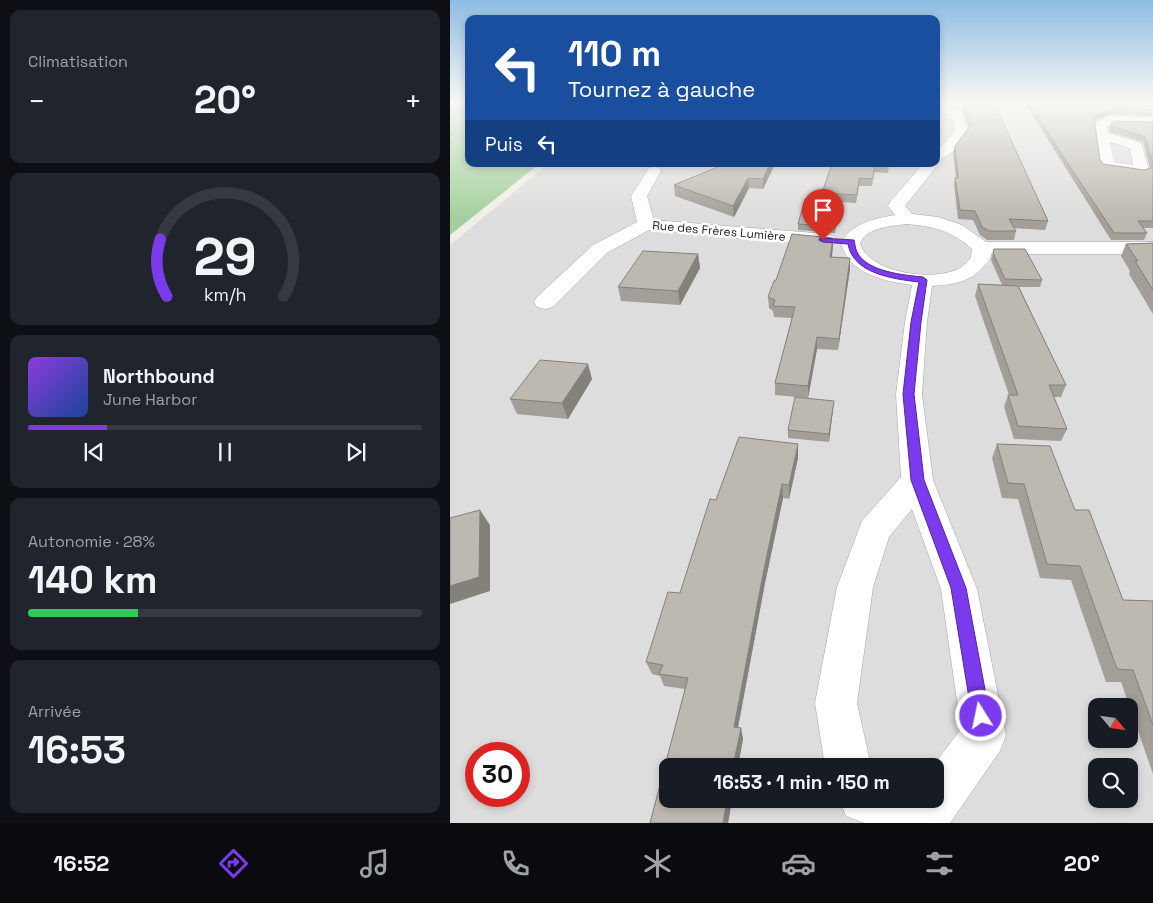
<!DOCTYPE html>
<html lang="fr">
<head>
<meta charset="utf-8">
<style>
	:root { --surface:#171b24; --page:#20242c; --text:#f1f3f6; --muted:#9ea1a6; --line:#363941; --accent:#7c3aed }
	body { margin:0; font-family:"Space Grotesk",sans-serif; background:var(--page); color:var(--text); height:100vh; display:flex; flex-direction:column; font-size:19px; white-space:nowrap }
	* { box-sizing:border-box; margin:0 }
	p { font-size:16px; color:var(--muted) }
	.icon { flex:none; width:28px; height:28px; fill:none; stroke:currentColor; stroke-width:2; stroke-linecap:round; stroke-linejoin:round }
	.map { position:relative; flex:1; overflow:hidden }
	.details { display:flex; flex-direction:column; gap:10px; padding:10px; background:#0d0f14; width:450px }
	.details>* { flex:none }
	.hud { position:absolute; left:15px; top:15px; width:475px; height:152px; border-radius:10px; box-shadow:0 2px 8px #0003; background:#1a4fa0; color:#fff; overflow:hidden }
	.needle { width:32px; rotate:119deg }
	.controls { position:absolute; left:638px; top:698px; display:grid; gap:10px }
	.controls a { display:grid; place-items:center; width:50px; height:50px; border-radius:10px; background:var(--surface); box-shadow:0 2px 8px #0003; font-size:25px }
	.speed { position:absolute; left:15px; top:742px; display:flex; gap:10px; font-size:25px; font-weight:700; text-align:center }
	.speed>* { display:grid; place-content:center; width:65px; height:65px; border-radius:50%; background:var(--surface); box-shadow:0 2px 8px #0003; line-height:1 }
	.speed .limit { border:8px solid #d22; background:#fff; color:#111 }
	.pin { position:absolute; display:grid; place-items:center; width:42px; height:42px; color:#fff; margin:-51px -21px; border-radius:50% 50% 50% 0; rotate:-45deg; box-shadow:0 0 5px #0007 }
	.pin .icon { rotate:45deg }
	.me { position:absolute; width:55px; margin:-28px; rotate:350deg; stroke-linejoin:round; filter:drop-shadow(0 0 4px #0008) }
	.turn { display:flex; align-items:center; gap:18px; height:105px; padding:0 20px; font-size:22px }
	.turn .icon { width:65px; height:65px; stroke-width:2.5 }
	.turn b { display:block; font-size:35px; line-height:42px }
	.then { display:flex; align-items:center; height:48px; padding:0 20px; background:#0003; gap:10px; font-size:19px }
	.big { font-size:38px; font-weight:700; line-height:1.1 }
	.details .widget { flex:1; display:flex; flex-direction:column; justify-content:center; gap:8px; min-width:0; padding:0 18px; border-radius:10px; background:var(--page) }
	.details .dial { align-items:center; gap:0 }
	.dial svg { height:130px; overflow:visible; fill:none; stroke:var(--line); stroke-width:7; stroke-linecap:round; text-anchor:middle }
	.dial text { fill:var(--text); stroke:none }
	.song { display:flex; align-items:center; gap:15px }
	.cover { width:60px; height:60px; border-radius:8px; background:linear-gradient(135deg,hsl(270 70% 55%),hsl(220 70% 35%)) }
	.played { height:5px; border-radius:2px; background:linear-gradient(90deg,var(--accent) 20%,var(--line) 20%) }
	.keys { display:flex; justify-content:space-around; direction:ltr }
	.heat { display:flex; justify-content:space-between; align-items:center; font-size:28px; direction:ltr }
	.charge { height:8px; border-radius:4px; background:linear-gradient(90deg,#34c759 28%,var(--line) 0) }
	.trip { position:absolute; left:209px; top:758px; width:285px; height:50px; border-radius:10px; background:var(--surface); box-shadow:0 2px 8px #0003; font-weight:700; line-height:50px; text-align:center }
	.tabs { display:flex; height:80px; justify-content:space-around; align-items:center; background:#090b0e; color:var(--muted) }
	.tabs .icon { width:35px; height:35px }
	.tabs .selected { color:var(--accent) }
	.tabs b { font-size:22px; color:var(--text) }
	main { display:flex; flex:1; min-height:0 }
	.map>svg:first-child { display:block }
	.residential { fill:#dedddd; fill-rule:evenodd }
	.forest { fill:#a3cf9c }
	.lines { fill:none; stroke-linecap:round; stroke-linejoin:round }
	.street-casing { stroke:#a7a7a7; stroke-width:1 }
	.street { fill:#fff; fill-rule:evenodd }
	.wall { fill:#a39e97 }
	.shaded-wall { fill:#84817b }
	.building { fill:#bdb8b0; stroke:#84817b }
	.route { fill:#7c3aed; stroke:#51269a }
	.labels { text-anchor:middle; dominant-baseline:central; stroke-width:5; stroke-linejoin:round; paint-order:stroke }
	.far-street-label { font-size:12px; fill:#202020; stroke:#fff }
</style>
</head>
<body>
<main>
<section class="details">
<div class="widget"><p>Climatisation</p>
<div class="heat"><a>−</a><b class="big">20°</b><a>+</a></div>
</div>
<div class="widget dial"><svg viewBox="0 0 100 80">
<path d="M14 69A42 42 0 1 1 86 69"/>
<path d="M14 69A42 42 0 0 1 10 34" stroke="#7c3aed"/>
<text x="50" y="56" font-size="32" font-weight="700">29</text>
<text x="50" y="72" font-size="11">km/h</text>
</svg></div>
<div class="widget">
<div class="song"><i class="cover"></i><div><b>Northbound</b><p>June Harbor</p></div></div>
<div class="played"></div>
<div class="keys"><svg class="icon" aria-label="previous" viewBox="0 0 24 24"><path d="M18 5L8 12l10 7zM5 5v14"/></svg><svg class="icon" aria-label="pause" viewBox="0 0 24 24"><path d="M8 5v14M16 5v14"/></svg><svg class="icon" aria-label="next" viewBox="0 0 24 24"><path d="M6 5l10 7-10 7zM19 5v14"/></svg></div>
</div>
<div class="widget"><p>Autonomie · 28%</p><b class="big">140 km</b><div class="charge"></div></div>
<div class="widget"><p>Arrivée</p><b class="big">16:53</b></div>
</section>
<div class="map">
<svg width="703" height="823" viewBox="0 0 703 823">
	<rect width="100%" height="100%" fill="#f0efe7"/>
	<path class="residential" d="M486,103H703V823H0V245L98,164H486ZM646,706H679V739H646ZM26,754H69V796H26ZM218,766H485V799H218ZM646,766H679V799H646Z"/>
	<polygon class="forest" points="0,103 19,103 19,164 89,164 0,235"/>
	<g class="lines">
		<g class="street-casing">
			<g id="street">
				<path d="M486,103L511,110L518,132L505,150L487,162L488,164L486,167L455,206L462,214L488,217L512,225L536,242H703V254H541C541,260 537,263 533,267C521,282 501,285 482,286L477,322L472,394L483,480L527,589L556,735L550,751L500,823H414L396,816L389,799H485V766H483L511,729L491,589L462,509L439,537L423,587L407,703L421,766H375L365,703L387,587L412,521L451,477L446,394L455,322L462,285C434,281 399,274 391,243C402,223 423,219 445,215L438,206L440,202L473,164H486V151L505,132L502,115L486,110ZM457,224C482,226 503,231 522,249L521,257C518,261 515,265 510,268C486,282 419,274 410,243C417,227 442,226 457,224Z"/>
				<path d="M661,116L703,117V125L663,124L657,127L658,133L691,143L699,170L697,173L692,174L657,170L652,169L650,166L644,125L646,122ZM660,142L680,148L683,165L664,162Z"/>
				<polygon points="204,167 209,168 211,171 197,196 204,220 377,234 384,236 386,240 384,244 377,246 199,230 157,253 103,307 95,309 87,307 84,302 87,297 143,245 187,222 181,196 199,168"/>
			</g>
		</g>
		<use href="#street" class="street"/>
	</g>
	<g class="wall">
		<polygon points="511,103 544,103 598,221 595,230 564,228 566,231 564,240 537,240 530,235 523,220 508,219 504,185 505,178 506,178 503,153 505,146 519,128"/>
		<polygon points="575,103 703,103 703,116 661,114 645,120 645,121 650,160 653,164 694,170 700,168 693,142 660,132 659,128 661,123 703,122 703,228 693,228 697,233 694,240 661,240"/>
		<polygon points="325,164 313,189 299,188 284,217 225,196 224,185"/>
		<polygon points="382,164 439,164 438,173 424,172 422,186 409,186 406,203 390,202 385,233 348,230 348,224 371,199 372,193"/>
		<polygon points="383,238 382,257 400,269 388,350 367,349 358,398 325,395 325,383 342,318 324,317 323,311 319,308 318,297 326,280"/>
		<polygon points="703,243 703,314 679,274 680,271 671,256 676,244"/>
		<polygon points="544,249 592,280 590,287 569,287 616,385 611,397 604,397 617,429 611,441 564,439 554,407 558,395 559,395 525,296 528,284 552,285 541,260"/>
		<polygon points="248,254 250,268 230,305 171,301 168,287"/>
		<polygon points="142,379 118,419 67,414 60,399"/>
		<polygon points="383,409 379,442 338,438 338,430"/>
		<polygon points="547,444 625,510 673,600 703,601 703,774 671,682 656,682 621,580 590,578 568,499 552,498 542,458"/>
		<polygon points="348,458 339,499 333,498 315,583 288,727 291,728 293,739 278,823 200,823 235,689 214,686 210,676 202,674 196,662 230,593 266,500"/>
	</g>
	<g class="shaded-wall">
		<polygon points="663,109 661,114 645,120 642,124 644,119 647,115"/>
		<polygon points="320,164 325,164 313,189 313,179"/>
		<polygon points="298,178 299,188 284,217 283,206"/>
		<polygon points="390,200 390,207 385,233 386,227"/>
		<polygon points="383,238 383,248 380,268 380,257"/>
		<polygon points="248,254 250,268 230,305 228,291"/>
		<polygon points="400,258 400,269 388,350 389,339"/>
		<polygon points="367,337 367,349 358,398 358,386"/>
		<polygon points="138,364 142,379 118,419 112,403"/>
		<polygon points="384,401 383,409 379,442 379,434"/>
		<polygon points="348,444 348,458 339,499 339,485"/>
		<polygon points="332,484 333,498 315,583 286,738 284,727 314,569"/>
		<polygon points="30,510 40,525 40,591 0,604 0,586"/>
		<polygon points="291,728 293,739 288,766 283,766"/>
		<polygon points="277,799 282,799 278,823 273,823"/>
	</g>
	<g class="building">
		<polygon points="514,103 544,103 598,221 559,219 566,231 539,231 532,227 525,211 510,210 505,178 508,178 505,146 521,125"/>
		<polygon points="578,103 703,103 703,110 663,109 647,115 644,119 650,160 653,164 694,170 701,168 703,164 703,221 688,221 697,233 664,233"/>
		<polygon points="665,121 703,122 703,163 695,137 662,126 661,123"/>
		<polygon points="275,164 320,164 313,179 298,178 283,206 224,185"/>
		<polygon points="382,164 439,164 439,166 425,165 423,179 409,178 407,195 372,193"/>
		<polygon points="355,199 390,200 386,227 348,224"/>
		<polygon points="342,234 383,238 380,257 400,258 389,339 367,337 358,386 325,383 345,307 323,306 325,300 318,297 324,281 326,280"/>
		<polygon points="703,243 703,290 685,261 688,261 676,244"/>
		<polygon points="544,249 575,249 592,280 555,279 543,253"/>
		<polygon points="193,251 248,254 228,291 168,287"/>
		<polygon points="528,284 568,286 616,385 599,385 617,429 568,426 558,395 568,395"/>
		<polygon points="90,360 138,364 112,403 60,399"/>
		<polygon points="345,397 384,401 379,434 338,430"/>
		<polygon points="289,437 348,444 339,485 332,484 314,569 284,727 291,728 283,766 218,766 218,799 277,799 273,823 200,823 238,678 209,674 213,665 196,662 218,592 230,593 260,499 266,500"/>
		<polygon points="547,444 600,446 625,510 639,510 673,600 703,601 703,725 683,670 667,669 630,566 597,564 574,484 558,483"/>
		<polygon points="30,510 29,577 0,586 0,518"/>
	</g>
	<linearGradient id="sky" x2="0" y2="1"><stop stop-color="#8ebce4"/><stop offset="0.47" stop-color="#f8f8f4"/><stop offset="1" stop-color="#f8f8f4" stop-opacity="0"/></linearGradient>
	<rect width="703" height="218" fill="url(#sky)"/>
	<path class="route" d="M370,238L404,240C405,243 405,248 407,252C417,272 454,275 473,277L477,280L471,322L464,394L474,480L516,588L540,716L537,723L531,725L525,723L522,716L501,588L461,480L453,394L461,322L469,282C444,279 403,274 398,244L373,242L369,240Z"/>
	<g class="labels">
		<g class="far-street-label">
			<text transform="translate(269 231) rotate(5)">Rue des Frères Lumière</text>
		</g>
	</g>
</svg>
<div class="controls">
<a><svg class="needle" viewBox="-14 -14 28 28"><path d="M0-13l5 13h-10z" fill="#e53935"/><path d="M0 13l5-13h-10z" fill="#9ea1a6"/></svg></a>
<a><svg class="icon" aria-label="search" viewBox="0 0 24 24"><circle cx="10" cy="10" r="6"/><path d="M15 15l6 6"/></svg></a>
</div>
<div class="speed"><div class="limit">30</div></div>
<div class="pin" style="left:373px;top:240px;background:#d93025"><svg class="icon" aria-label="arrive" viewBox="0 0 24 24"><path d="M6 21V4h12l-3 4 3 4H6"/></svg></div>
<svg class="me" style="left:531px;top:716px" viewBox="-20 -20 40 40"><circle r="17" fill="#7c3aed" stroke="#fff" stroke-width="3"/><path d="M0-11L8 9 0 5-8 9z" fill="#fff"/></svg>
<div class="trip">16:53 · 1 min · 150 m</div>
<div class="hud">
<div class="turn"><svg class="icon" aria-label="left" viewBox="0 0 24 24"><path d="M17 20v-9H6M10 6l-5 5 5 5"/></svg><div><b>110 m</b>Tournez à gauche</div></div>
<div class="then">Puis<svg class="icon" aria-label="left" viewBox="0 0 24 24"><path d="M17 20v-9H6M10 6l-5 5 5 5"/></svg></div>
</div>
</div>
</main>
<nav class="tabs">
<b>16:52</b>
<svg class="icon selected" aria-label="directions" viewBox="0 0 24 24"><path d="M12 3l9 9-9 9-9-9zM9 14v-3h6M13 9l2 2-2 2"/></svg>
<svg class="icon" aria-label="music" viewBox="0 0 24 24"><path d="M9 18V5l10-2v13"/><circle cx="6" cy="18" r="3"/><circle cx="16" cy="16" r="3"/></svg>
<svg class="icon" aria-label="phone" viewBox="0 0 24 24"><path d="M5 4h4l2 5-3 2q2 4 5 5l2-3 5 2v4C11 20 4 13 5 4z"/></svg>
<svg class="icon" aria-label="climate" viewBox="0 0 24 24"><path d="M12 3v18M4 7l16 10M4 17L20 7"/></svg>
<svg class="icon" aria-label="car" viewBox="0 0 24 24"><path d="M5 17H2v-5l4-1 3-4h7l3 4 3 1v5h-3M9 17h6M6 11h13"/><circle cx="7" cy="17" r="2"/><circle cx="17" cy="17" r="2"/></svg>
<svg class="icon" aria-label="filters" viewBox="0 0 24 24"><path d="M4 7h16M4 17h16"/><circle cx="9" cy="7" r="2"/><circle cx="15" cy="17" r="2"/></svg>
<b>20°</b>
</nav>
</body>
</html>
